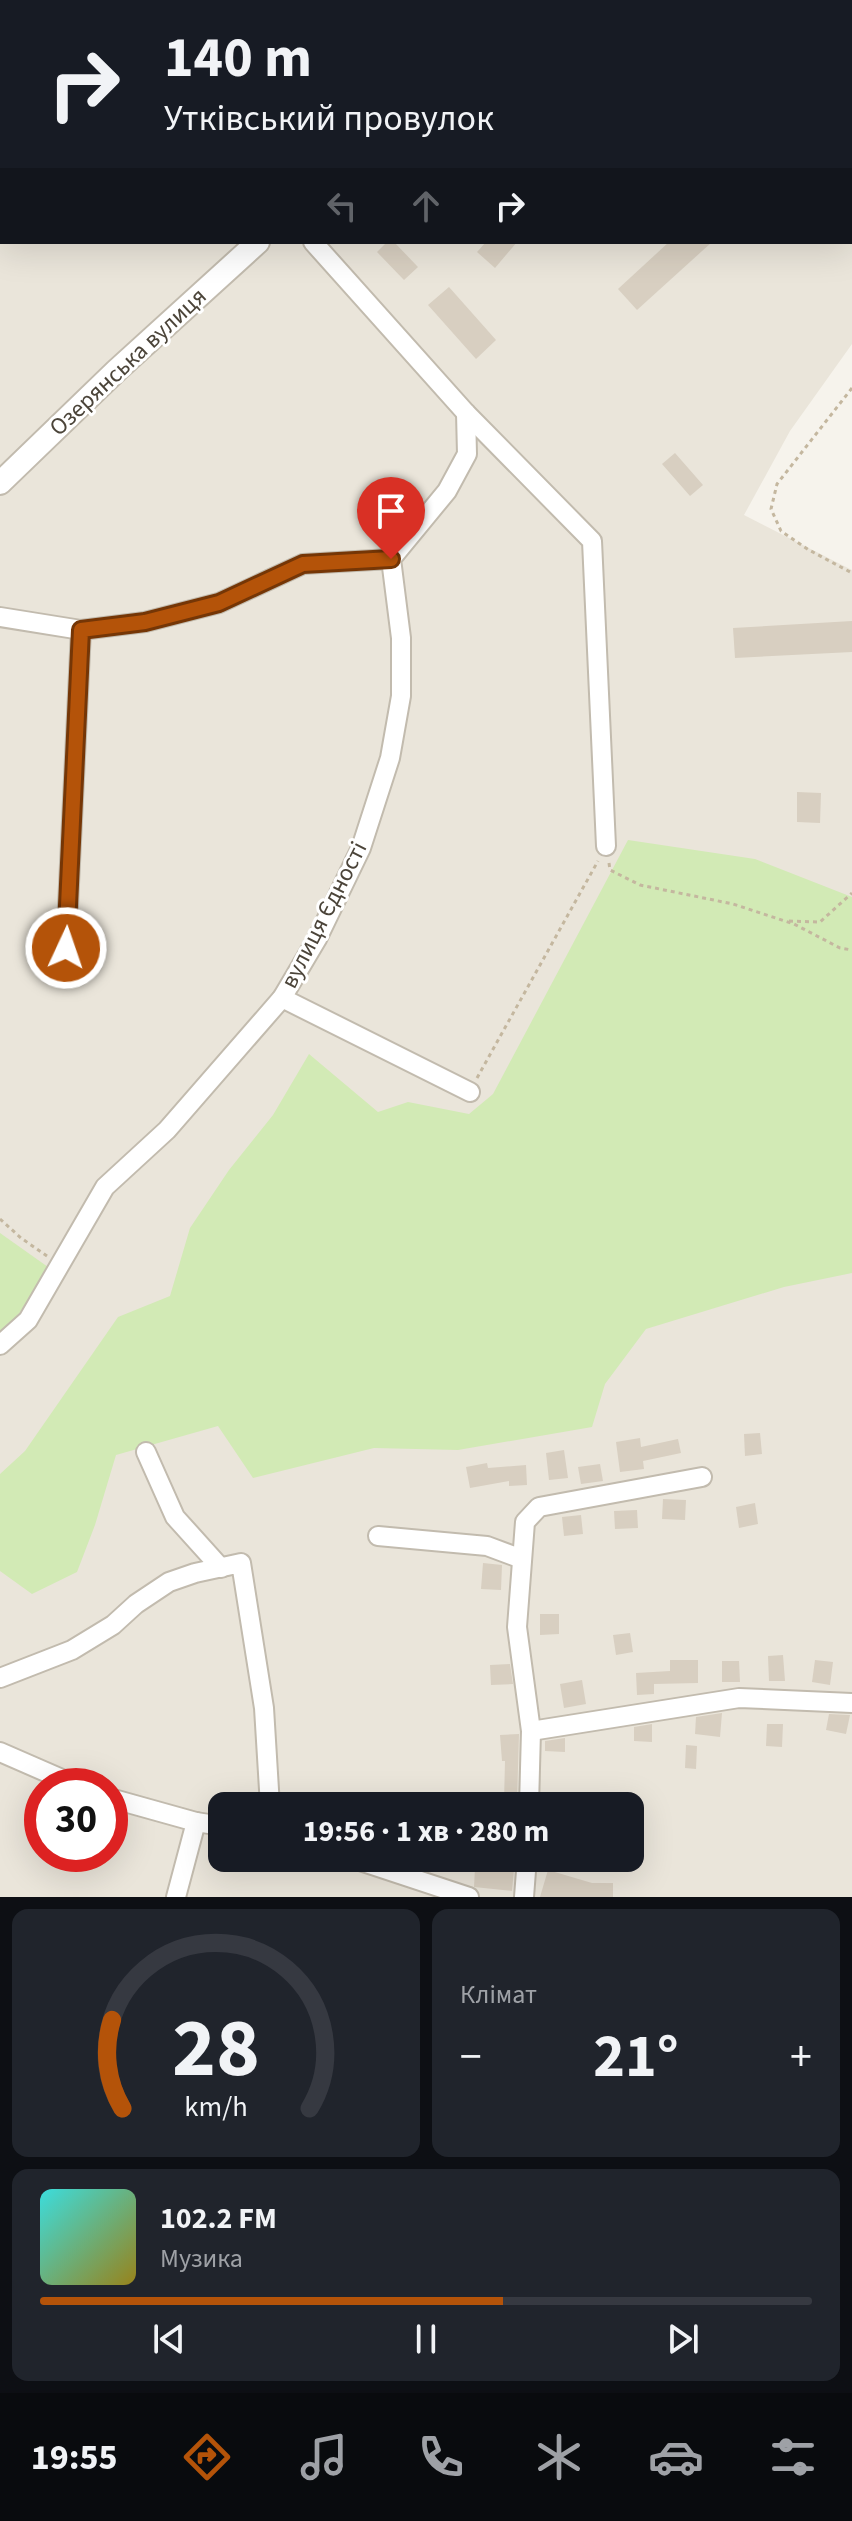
<!DOCTYPE html>
<html lang="uk">
<head>
<meta charset="utf-8">
<style>
	:root { --surface:#171b24; --page:#20242c; --text:#f1f3f6; --muted:#9ea1a6; --line:#363941; --accent:#b45309 }
	body { margin:0; font-family:"Source Sans 3",sans-serif; background:var(--page); color:var(--text); height:100vh; display:flex; flex-direction:column; font-size:30px; white-space:nowrap }
	* { box-sizing:border-box; margin:0 }
	p { font-size:26px; color:var(--muted) }
	.icon { flex:none; width:44px; height:44px; fill:none; stroke:currentColor; stroke-width:2; stroke-linecap:round; stroke-linejoin:round }
	.map { position:relative; height:1897px; overflow:hidden }
	.drawer { display:flex; flex-direction:column; gap:12px; padding:12px; background:#0d0f14; flex:1 }
	.drawer>* { flex:none }
	.banner { position:absolute; left:0px; top:0px; width:852px; height:244px; box-shadow:0 8px 32px #0002; background:#171b24; color:var(--text); overflow:hidden }
	.speed { position:absolute; left:24px; top:1768px; display:flex; gap:16px; font-size:40px; font-weight:700; text-align:center }
	.speed>* { display:grid; place-content:center; width:104px; height:104px; border-radius:50%; background:var(--surface); box-shadow:0 8px 32px #0002; line-height:1 }
	.speed .limit { border:12px solid #d22; background:#fff; color:#111 }
	.pin { position:absolute; display:grid; place-items:center; width:68px; height:68px; color:#fff; margin:-82px -34px; border-radius:50% 50% 50% 0; rotate:-45deg; box-shadow:0 0 8px #0007 }
	.pin .icon { rotate:45deg }
	.me { position:absolute; width:88px; margin:-44px; rotate:3deg; stroke-linejoin:round; filter:drop-shadow(0 0 6px #0008) }
	.turn { display:flex; align-items:center; gap:28px; height:168px; padding:0 32px; font-size:36px }
	.turn .icon { width:104px; height:104px; stroke-width:2.5 }
	.turn b { display:block; font-size:56px; line-height:68px }
	.lanes { display:flex; align-items:center; height:76px; padding:0 32px; background:#0003; justify-content:center; gap:40px; direction:ltr }
	.lanes .off { opacity:.35 }
	.big { font-size:60px; font-weight:700; line-height:1.1 }
	.drawer .widget { flex:1; display:flex; flex-direction:column; justify-content:center; gap:12px; min-width:0; padding:0 28px; border-radius:16px; background:var(--page) }
	.drawer .dial { align-items:center; gap:0 }
	.dial svg { height:208px; overflow:visible; fill:none; stroke:var(--line); stroke-width:7; stroke-linecap:round; text-anchor:middle }
	.dial text { fill:var(--text); stroke:none }
	.song { display:flex; align-items:center; gap:24px }
	.cover { width:96px; height:96px; border-radius:12px; background:linear-gradient(135deg,hsl(180 70% 55%),hsl(50 70% 35%)) }
	.played { height:8px; border-radius:4px; background:linear-gradient(90deg,var(--accent) 60%,var(--line) 60%) }
	.keys { display:flex; justify-content:space-around; direction:ltr }
	.heat { display:flex; justify-content:space-between; align-items:center; font-size:44px; direction:ltr }
	.drawer .tiles { flex:1; display:grid; gap:12px; grid-template-columns:1fr 1fr }
	.widget:last-child { grid-column:span 2 }
	.trip { position:absolute; left:208px; top:1792px; width:436px; height:80px; border-radius:16px; background:var(--surface); box-shadow:0 8px 32px #0002; font-weight:700; line-height:80px; text-align:center }
	.tabs { display:flex; height:128px; justify-content:space-around; align-items:center; background:#090b0e; color:var(--muted) }
	.tabs .icon { width:56px; height:56px }
	.tabs .active { color:var(--accent) }
	.tabs b { font-size:36px; color:var(--text) }
	.map>svg:first-child { display:block }
	.residential { fill:#eae5da; fill-rule:evenodd }
	.green { fill:#d2eab5 }
	.building { fill:#d8cfc1 }
	.lines { fill:none; stroke-linecap:round; stroke-linejoin:round }
	.minor-casing { stroke:#c2bbae; stroke-width:22 }
	.tertiary-casing { stroke:#c2bbae; stroke-width:26 }
	.path { stroke:#c4b79f; stroke-width:3; stroke-dasharray:4 4; stroke-linecap:butt }
	.minor { stroke:#fff; stroke-width:18 }
	.tertiary { stroke:#fff; stroke-width:22 }
	.route-casing { stroke:#753606; stroke-width:20 }
	.route { stroke:#b45309; stroke-width:14 }
	.labels { text-anchor:middle; dominant-baseline:central; stroke-width:6; stroke-linejoin:round; paint-order:stroke }
	.street-label { font-size:24px; fill:#4b4439; stroke:#fff }
</style>
</head>
<body>
<div class="map">
<svg width="852" height="1897" viewBox="0 0 852 1897">
	<rect width="100%" height="100%" fill="#f6f3ec"/>
	<path class="residential" d="M0,0L22,2H2V242H850V185L852,188V344L790,431L744,515L852,570V1897H0ZM42,1786H110V1854H42ZM222,1806H630V1858H222Z"/>
	<g class="green">
		<polygon points="628,840 755,859 852,897 852,1273 784,1287 646,1329 605,1384 592,1427 458,1450 374,1448 253,1478 218,1426 116,1455 95,1525 77,1572 32,1594 0,1571 0,1474 25,1451 118,1317 170,1296 190,1228 229,1170 273,1115 309,1054 378,1112 408,1102 469,1114 493,1094"/>
		<polygon points="0,1233 48,1267 17,1317 0,1331"/>
	</g>
	<g class="building">
		<polygon points="387,242 394,242 418,267 404,280 377,252"/>
		<polygon points="486,242 517,242 495,268 477,252"/>
		<polygon points="669,242 712,242 637,310 618,289"/>
		<polygon points="449,287 496,340 476,359 428,305"/>
		<polygon points="675,453 703,485 690,496 662,464"/>
		<polygon points="852,621 852,652 735,658 733,628"/>
		<polygon points="797,792 821,793 820,823 797,822"/>
		<polygon points="760,1433 762,1454 745,1456 744,1434"/>
		<polygon points="640,1438 641,1447 678,1439 681,1453 643,1461 644,1469 620,1472 616,1442"/>
		<polygon points="564,1450 568,1478 549,1480 546,1453"/>
		<polygon points="487,1463 488,1468 526,1465 527,1485 509,1486 509,1481 470,1488 466,1467"/>
		<polygon points="600,1464 603,1481 581,1484 578,1467"/>
		<polygon points="663,1499 686,1500 685,1520 662,1519"/>
		<polygon points="755,1503 758,1524 739,1528 736,1507"/>
		<polygon points="637,1510 638,1528 615,1529 614,1511"/>
		<polygon points="581,1515 583,1534 564,1536 562,1517"/>
		<polygon points="483,1563 502,1565 501,1590 481,1589"/>
		<polygon points="540,1614 559,1614 559,1634 540,1635"/>
		<polygon points="630,1633 633,1652 616,1655 613,1635"/>
		<polygon points="783,1655 785,1681 769,1681 768,1656"/>
		<polygon points="670,1660 698,1660 698,1683 654,1684 654,1694 637,1695 636,1673 670,1671"/>
		<polygon points="815,1660 833,1662 830,1685 812,1682"/>
		<polygon points="722,1661 739,1661 740,1682 722,1682"/>
		<polygon points="510,1664 513,1684 491,1685 490,1665"/>
		<polygon points="582,1680 586,1704 564,1708 560,1684"/>
		<polygon points="722,1713 720,1737 695,1734 696,1717"/>
		<polygon points="829,1714 850,1715 846,1734 826,1730"/>
		<polygon points="652,1724 652,1742 634,1741 634,1727"/>
		<polygon points="767,1724 783,1724 782,1747 766,1746"/>
		<polygon points="519,1734 517,1802 504,1802 505,1761 502,1761 500,1735"/>
		<polygon points="565,1738 565,1752 545,1751 545,1741"/>
		<polygon points="686,1745 697,1746 696,1769 685,1768"/>
		<polygon points="506,1858 515,1858 512,1891 474,1887 475,1868 504,1870"/>
		<polygon points="548,1870 592,1883 613,1883 613,1897 540,1897"/>
	</g>
	<g class="lines">
		<g class="minor-casing">
			<g id="minor">
				<polyline points="16,0 19,2"/>
				<polyline points="850,96 852,96"/>
				<polyline points="0,154 2,152"/>
				<polyline points="313,242 466,413 592,541 606,846"/>
				<polyline points="0,617 81,630 145,622 219,603 303,564 391,559"/>
				<polyline points="66,948 81,630"/>
				<polyline points="282,998 470,1092"/>
				<polyline points="0,1345 28,1320 105,1187 167,1130 282,998 317,939 361,848 390,758 401,696 401,638 391,559 447,491 467,454 466,413"/>
				<polyline points="146,1452 175,1517 221,1568"/>
				<polyline points="378,1536 487,1546 522,1559"/>
				<polyline points="0,1678 72,1650 113,1625 136,1604 169,1582 195,1573 241,1563 264,1708 270,1806"/>
				<polyline points="531,1731 739,1698 852,1703"/>
				<polyline points="0,1752 78,1786"/>
				<polyline points="110,1798 196,1822 222,1826"/>
				<polyline points="529,1806 531,1731 517,1627 525,1522 539,1507 702,1477"/>
				<polyline points="351,1858 469,1897"/>
				<polyline points="176,1897 196,1822"/>
				<polyline points="524,1897 527,1858"/>
			</g>
		</g>
		<g class="tertiary-casing">
			<g id="tertiary">
				<polyline points="543,2 545,0"/>
				<polyline points="0,483 116,371 258,242"/>
			</g>
		</g>
		<g class="path">
			<polyline points="850,173 852,176"/>
			<polyline points="852,388 777,484 771,509 781,531 809,550 852,573"/>
			<polyline points="609,863 610,870 640,885 733,904 794,924 840,948 852,950"/>
			<polyline points="789,921 820,922 852,893"/>
			<polyline points="477,1078 598,861"/>
			<polyline points="0,1219 21,1238 47,1256"/>
		</g>
		<use href="#minor" class="minor"/>
		<use href="#tertiary" class="tertiary"/>
	</g>
	<g class="lines">
		<g class="route-casing">
			<polyline id="route" points="66,948 81,630 145,622 219,603 303,564 391,559"/>
		</g>
		<use href="#route" class="route"/>
	</g>
	<g class="labels">
		<g class="street-label">
			<text transform="translate(128 362) rotate(-43)">Озерянська вулиця</text>
			<text transform="translate(324 915) rotate(-63)">вулиця Єдності</text>
		</g>
	</g>
</svg>
<div class="speed"><div class="limit">30</div></div>
<div class="pin" style="left:391px;top:559px;background:#d93025"><svg class="icon" aria-label="arrive" viewBox="0 0 24 24"><path d="M6 21V4h12l-3 4 3 4H6"/></svg></div>
<svg class="me" style="left:66px;top:948px" viewBox="-20 -20 40 40"><circle r="17" fill="#b45309" stroke="#fff" stroke-width="3"/><path d="M0-11L8 9 0 5-8 9z" fill="#fff"/></svg>
<div class="trip">19:56 · 1 хв · 280 m</div>
<div class="banner">
<div class="turn"><svg class="icon" aria-label="right" viewBox="0 0 24 24"><path d="M7 20v-9h11M14 6l5 5-5 5"/></svg><div><b>140 m</b>Утківський провулок</div></div>
<div class="lanes"><svg class="icon off" aria-label="left" viewBox="0 0 24 24"><path d="M17 20v-9H6M10 6l-5 5 5 5"/></svg><svg class="icon off" aria-label="ahead" viewBox="0 0 24 24"><path d="M12 20V5M6 11l6-6 6 6"/></svg><svg class="icon" aria-label="right" viewBox="0 0 24 24"><path d="M7 20v-9h11M14 6l5 5-5 5"/></svg></div>
</div>
</div>
<section class="drawer">
<div class="tiles">
<div class="widget dial"><svg viewBox="0 0 100 80">
<path d="M14 69A42 42 0 1 1 86 69"/>
<path d="M14 69A42 42 0 0 1 10 35" stroke="#b45309"/>
<text x="50" y="56" font-size="32" font-weight="700">28</text>
<text x="50" y="72" font-size="11">km/h</text>
</svg></div>
<div class="widget"><p>Клімат</p>
<div class="heat"><a>−</a><b class="big">21°</b><a>+</a></div>
</div>
<div class="widget">
<div class="song"><i class="cover"></i><div><b>102.2 FM</b><p>Музика</p></div></div>
<div class="played"></div>
<div class="keys"><svg class="icon" aria-label="previous" viewBox="0 0 24 24"><path d="M18 5L8 12l10 7zM5 5v14"/></svg><svg class="icon" aria-label="pause" viewBox="0 0 24 24"><path d="M8 5v14M16 5v14"/></svg><svg class="icon" aria-label="next" viewBox="0 0 24 24"><path d="M6 5l10 7-10 7zM19 5v14"/></svg></div>
</div>
</div>
</section>
<nav class="tabs">
<b>19:55</b>
<svg class="icon active" aria-label="directions" viewBox="0 0 24 24"><path d="M12 3l9 9-9 9-9-9zM9 14v-3h6M13 9l2 2-2 2"/></svg>
<svg class="icon" aria-label="music" viewBox="0 0 24 24"><path d="M9 18V5l10-2v13"/><circle cx="6" cy="18" r="3"/><circle cx="16" cy="16" r="3"/></svg>
<svg class="icon" aria-label="phone" viewBox="0 0 24 24"><path d="M5 4h4l2 5-3 2q2 4 5 5l2-3 5 2v4C11 20 4 13 5 4z"/></svg>
<svg class="icon" aria-label="climate" viewBox="0 0 24 24"><path d="M12 3v18M4 7l16 10M4 17L20 7"/></svg>
<svg class="icon" aria-label="car" viewBox="0 0 24 24"><path d="M5 17H2v-5l4-1 3-4h7l3 4 3 1v5h-3M9 17h6M6 11h13"/><circle cx="7" cy="17" r="2"/><circle cx="17" cy="17" r="2"/></svg>
<svg class="icon" aria-label="filters" viewBox="0 0 24 24"><path d="M4 7h16M4 17h16"/><circle cx="9" cy="7" r="2"/><circle cx="15" cy="17" r="2"/></svg>
</nav>
</body>
</html>
